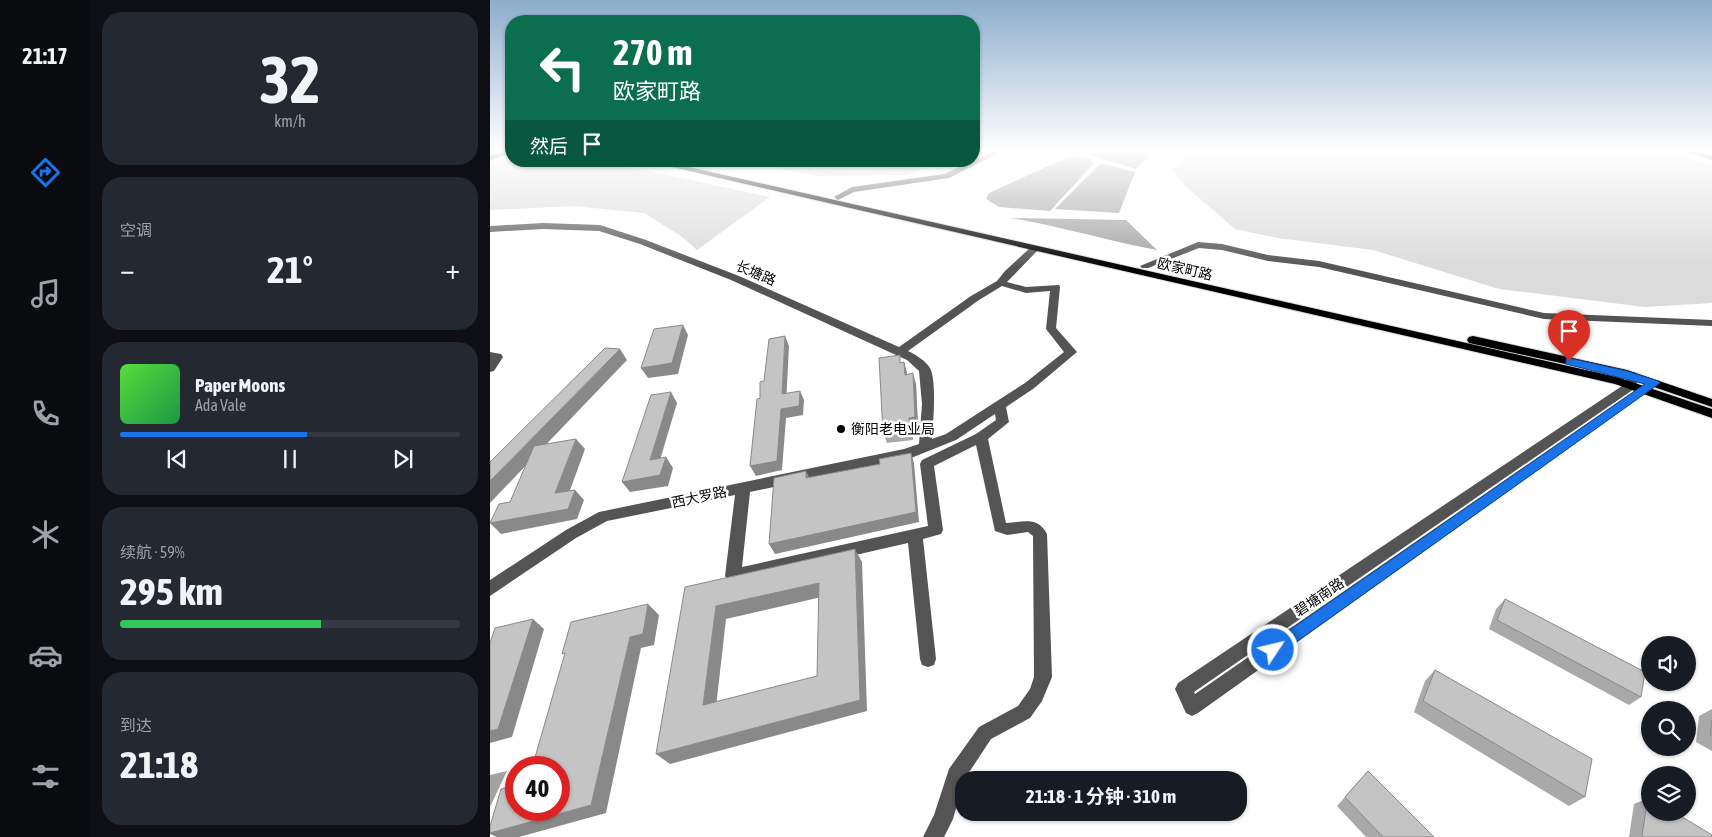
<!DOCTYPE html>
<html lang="zh">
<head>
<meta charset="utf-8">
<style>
	:root { --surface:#171b24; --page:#242831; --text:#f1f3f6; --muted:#9ea1a6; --line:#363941; --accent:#1a73e8 }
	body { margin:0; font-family:"Asap Condensed","Noto Sans SC",sans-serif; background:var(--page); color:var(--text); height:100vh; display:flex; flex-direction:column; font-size:19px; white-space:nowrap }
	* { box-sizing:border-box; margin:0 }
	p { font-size:16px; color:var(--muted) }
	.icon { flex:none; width:28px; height:28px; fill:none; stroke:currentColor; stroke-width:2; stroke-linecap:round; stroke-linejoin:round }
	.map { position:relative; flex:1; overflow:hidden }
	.drawer { display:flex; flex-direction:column; gap:12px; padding:12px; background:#0d0f14; width:400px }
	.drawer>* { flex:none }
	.banner { position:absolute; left:15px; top:15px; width:475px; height:152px; border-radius:20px; box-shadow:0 1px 4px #0004; background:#0b6e4f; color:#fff; overflow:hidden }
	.fabs { position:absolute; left:1151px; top:636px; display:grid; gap:10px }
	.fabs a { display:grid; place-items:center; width:55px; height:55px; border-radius:50%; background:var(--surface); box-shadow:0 1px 4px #0004; font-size:25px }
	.speed { position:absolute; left:15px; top:756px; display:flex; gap:10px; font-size:25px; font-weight:700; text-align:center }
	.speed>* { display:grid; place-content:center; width:65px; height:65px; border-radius:50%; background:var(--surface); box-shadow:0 1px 4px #0004; line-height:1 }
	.speed .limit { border:8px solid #d22; background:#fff; color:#111 }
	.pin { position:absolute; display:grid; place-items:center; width:42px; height:42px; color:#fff; margin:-51px -21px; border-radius:50% 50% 50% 0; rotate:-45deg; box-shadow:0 0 5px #0007 }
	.pin .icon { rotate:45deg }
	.me { position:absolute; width:55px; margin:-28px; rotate:55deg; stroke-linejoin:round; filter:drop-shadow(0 0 4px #0008) }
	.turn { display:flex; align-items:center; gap:18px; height:105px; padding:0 25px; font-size:22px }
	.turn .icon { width:65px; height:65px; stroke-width:2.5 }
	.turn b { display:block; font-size:35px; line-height:42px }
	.then { display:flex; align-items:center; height:48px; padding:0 25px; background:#0003; gap:10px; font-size:19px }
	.big { font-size:38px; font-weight:700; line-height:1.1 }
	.drawer .tile { flex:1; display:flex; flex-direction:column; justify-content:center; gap:8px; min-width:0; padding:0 18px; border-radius:20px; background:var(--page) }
	.drawer .dial { align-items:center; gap:0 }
	.dial b { font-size:65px; line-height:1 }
	.song { display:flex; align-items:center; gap:15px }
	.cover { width:60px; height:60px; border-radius:8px; background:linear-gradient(135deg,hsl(110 70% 55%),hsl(140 70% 35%)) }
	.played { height:5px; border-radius:2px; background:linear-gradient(90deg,var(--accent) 55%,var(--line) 55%) }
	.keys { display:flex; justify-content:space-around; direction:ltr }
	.heat { display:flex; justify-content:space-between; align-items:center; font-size:28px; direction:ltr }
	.charge { height:8px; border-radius:4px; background:linear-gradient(90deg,#34c759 59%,var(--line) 0) }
	.trip { position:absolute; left:465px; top:771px; width:292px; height:50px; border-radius:20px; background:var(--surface); box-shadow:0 1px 4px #0004; font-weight:700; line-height:50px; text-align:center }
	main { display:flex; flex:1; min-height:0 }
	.tabs { display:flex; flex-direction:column; width:90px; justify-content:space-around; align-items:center; background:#090b0e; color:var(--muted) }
	.tabs .icon { width:35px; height:35px }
	.tabs .current { color:var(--accent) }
	.tabs b { font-size:22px; color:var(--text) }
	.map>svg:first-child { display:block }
	.green { fill:#dbdbdb }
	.water { fill:#a2a2a2 }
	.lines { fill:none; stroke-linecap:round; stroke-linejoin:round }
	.major-casing { stroke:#dbdbdb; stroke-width:2 }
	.minor { fill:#545454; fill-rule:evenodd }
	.major { fill:#000; fill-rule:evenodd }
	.wall { fill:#a9a9a9 }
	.shaded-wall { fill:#898989 }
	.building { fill:#c4c4c4; stroke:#898989; fill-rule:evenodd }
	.route { fill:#1a73e8; stroke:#114b97 }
	.poi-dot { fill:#000; stroke:#fff; stroke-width:2 }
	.labels { text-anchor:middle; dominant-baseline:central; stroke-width:5; stroke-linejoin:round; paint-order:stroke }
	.street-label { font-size:14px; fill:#000; stroke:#fff }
	.poi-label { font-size:14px; fill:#000; stroke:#fff; text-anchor:start }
</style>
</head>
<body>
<main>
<nav class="tabs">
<b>21:17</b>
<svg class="icon current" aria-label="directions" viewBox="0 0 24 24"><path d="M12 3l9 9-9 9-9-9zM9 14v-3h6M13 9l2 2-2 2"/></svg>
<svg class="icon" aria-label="music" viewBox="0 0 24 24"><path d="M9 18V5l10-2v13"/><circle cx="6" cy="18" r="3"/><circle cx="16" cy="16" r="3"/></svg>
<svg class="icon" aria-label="phone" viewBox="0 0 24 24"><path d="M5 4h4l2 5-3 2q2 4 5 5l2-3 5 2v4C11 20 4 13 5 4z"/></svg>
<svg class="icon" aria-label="climate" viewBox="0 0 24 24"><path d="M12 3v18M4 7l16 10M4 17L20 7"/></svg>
<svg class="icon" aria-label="car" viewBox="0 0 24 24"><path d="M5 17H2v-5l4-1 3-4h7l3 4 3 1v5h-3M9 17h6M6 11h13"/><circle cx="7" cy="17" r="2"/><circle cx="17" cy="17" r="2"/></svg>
<svg class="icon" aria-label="filters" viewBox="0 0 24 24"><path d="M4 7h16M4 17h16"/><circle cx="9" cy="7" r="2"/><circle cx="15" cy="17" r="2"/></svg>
</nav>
<section class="drawer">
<div class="tile dial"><b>32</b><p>km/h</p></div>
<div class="tile"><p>空调</p>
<div class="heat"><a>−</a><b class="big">21°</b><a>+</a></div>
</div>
<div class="tile">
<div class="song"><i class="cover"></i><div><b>Paper Moons</b><p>Ada Vale</p></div></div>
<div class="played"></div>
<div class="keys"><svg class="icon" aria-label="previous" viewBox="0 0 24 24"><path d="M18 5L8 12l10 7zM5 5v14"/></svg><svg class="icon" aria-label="pause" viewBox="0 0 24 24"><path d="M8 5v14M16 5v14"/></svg><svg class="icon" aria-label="next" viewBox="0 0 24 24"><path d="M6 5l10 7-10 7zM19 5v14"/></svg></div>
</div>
<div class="tile"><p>续航 · 59%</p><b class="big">295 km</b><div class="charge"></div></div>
<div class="tile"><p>到达</p><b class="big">21:18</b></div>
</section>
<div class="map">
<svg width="1222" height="837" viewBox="0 0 1222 837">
	<rect width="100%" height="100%" fill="#fff"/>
	<g class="green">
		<polygon points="700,151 1179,151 1222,166 1222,303 1155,307 1009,289 883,250 788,238 745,229 694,185 683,170"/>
		<polygon points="21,159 21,161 112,161 280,197 207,250 191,236 154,213 84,206 0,210 0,166"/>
		<polygon points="251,161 451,161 416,175 326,176"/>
	</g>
	<g class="water">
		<polygon points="603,151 664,151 646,169 596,154"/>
		<polygon points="580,156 600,158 603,164 560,211 509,207 496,199 499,193"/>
		<polygon points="611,163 645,172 629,213 565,209"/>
		<path d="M520,218L636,220L667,250C618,241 570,226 520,218Z"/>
		<polygon points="17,771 0,807 0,775"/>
	</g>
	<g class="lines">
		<g class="major-casing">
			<g id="major">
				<polygon points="14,151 21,151 21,153 0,160 0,155"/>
				<polygon points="156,161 172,161 1127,377 1222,409 1222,418 1125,384"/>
				<polygon points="983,336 1137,370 1222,399 1222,407 1135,377 979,343 977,340 979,337"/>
			</g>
		</g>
		<g class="minor">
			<polygon points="504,151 513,151 459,178 364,192 348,200 344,197 362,187 454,174"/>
			<polygon points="1194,151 1205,151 1222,156 1222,160"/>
			<path d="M53,223L110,225L156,240L249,276L409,347L481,296L507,281L515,271L541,247H547L549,249L517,282L536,287L569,285L570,287L566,328L587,352L543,389L516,407L519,422L498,439L516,523C533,522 548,516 557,534L562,677L552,701L540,718L501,739L474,780L463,819L454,837H433L444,815L459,769L489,727L528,706L540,689L544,677L543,536L538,532L517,535L505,531L486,445L444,466L453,530L451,534L433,539L446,659L444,665L438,667L432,665L430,659L418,543L243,583L238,581L235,576L245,495L117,521L86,538L0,596V580L76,530L109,512L414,449L429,444L432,404L429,371L417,360L241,280L150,244L109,231L53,229L0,232V226ZM512,286L536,293L560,291L556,329L574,352L535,383L456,434L442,439C443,424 447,381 440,368C436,361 426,355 418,351L489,300ZM505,414L506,420L486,434L432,460L430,464L438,526L252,567L260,492L421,458L466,440Z"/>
			<polygon points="708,242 732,244 778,255 829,261 1054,313 1222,320 1222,326 1054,319 829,267 778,261 732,250 709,248 658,268 652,268 650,266"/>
			<polygon points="0,352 11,354 13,357 4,371 0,372"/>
			<polygon points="1144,372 1150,376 1144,389 704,692 705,694 1160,380 1168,380 1170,383 708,713 702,716 696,713 685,689 688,683 1135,384 1140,373"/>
		</g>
		<use href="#major" class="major"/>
	</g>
	<g class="wall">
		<polygon points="412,362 414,362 417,374 426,384 428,427 422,428 423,440 397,443 393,433"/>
		<polygon points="1015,599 1151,697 1139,705 999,629 1006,609"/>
		<polygon points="945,670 1095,797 1079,806 924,712 935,681"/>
		<polygon points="1222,709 1222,751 1206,742 1209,716"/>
		<polygon points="878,771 944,837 876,837 847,806"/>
		<polygon points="1158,798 1222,837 1139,837 1144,804"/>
	</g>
	<g class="shaded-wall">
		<polygon points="193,325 198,335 188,374 158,378 151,368"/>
		<polygon points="295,336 299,346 296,404 292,394"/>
		<polygon points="130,349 137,360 0,503 0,481"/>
		<polygon points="414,362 417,373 418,385 415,375"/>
		<polygon points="423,373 426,384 428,427 422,428 423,440 420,430 419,418"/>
		<polygon points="310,391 314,400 313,415 296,418 292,470 266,476 260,466 291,409"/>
		<polygon points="181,392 187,403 167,470 160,460"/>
		<polygon points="86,439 95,449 75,504 65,493"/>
		<polygon points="421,453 424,463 429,522 285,554 279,544"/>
		<polygon points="176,457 183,468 178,486 140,492 132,482"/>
		<polygon points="316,471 321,481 316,478"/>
		<polygon points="85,490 94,500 87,519 11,534 0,523"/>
		<polygon points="365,549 372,562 377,711 180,764 166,754 370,700"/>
		<polygon points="329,583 336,596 236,619 225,716 213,705 226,606"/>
		<polygon points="158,604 169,615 164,645 151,648 116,813 29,837 7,837 0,834 0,833 101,805 140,637"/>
		<polygon points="43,619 54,629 22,737 0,743 0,731"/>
	</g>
	<g class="building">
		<polygon points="193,325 182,363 151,368 164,329"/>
		<polygon points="295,336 292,394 310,391 309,406 291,409 287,461 260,466 267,399 270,398 270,382 274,381 279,339"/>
		<polygon points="115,348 130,349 0,481 0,462"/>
		<polygon points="410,355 410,363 414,362 415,375 423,373 425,417 419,418 420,430 393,433 389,358"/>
		<polygon points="181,392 160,460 176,457 170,475 132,482 161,395"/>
		<polygon points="86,439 65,493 85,490 78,509 0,523 9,504 20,502 44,446"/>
		<polygon points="421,453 426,512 279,544 284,478 316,471 316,478 390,464 389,459"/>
		<path d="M365,549L370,700L166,754L195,587ZM329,583L327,676L213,705L226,606Z"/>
		<polygon points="1015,599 1155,672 1151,697 1007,620"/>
		<polygon points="158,604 153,634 140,637 101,805 0,833 0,826 11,789 26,785 26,810 69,810 69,768 42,768 75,653 72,654 81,622"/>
		<polygon points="43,619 8,729 0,731 0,643 5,628"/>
		<polygon points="945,670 1102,759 1095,797 933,701"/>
		<polygon points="1222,720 1222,735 1220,735"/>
		<polygon points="878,771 944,837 893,837 855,797"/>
		<polygon points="1158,798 1160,799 1160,812 1184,812 1222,835 1222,837 1154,837 1152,835"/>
	</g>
	<linearGradient id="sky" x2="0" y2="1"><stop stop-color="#8cadcc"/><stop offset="0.56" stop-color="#fff"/><stop offset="1" stop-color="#fff" stop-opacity="0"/></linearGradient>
	<rect width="1222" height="268" fill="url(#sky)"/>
	<polygon class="route" points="1079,358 1137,371 1168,381 1170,383 788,655 783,658 778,655 775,650 778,645 1155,384 1076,364 1076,359"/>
	<circle class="poi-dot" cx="351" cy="429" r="5"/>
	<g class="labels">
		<g class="street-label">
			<text transform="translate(695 269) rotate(13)">欧家町路</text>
			<text transform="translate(266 273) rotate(23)">长塘路</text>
			<text transform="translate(209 497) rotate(-12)">西大罗路</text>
			<text transform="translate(829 597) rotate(-34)">碧塘南路</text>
		</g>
		<g class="poi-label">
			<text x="361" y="429">衡阳老电业局</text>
		</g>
	</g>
</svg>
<div class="fabs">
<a><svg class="icon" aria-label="sound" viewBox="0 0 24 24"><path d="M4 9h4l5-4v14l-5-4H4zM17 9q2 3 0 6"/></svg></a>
<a><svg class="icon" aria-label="search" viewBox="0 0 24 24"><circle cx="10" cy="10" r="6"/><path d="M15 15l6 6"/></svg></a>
<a><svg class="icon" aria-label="layers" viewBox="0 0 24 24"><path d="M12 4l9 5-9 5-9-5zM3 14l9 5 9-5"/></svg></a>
</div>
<div class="speed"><div class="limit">40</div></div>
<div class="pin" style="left:1079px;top:361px;background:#d93025"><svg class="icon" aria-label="arrive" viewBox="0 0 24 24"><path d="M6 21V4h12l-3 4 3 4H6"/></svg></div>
<svg class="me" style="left:783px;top:650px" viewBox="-20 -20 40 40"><circle r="17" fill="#1a73e8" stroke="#fff" stroke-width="3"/><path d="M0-11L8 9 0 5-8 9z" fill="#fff"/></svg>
<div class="trip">21:18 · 1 分钟 · 310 m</div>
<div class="banner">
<div class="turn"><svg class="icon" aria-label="left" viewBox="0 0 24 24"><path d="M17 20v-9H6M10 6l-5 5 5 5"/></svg><div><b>270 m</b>欧家町路</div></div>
<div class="then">然后<svg class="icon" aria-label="arrive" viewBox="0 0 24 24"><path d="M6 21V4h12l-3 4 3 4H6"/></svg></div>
</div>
</div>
</main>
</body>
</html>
